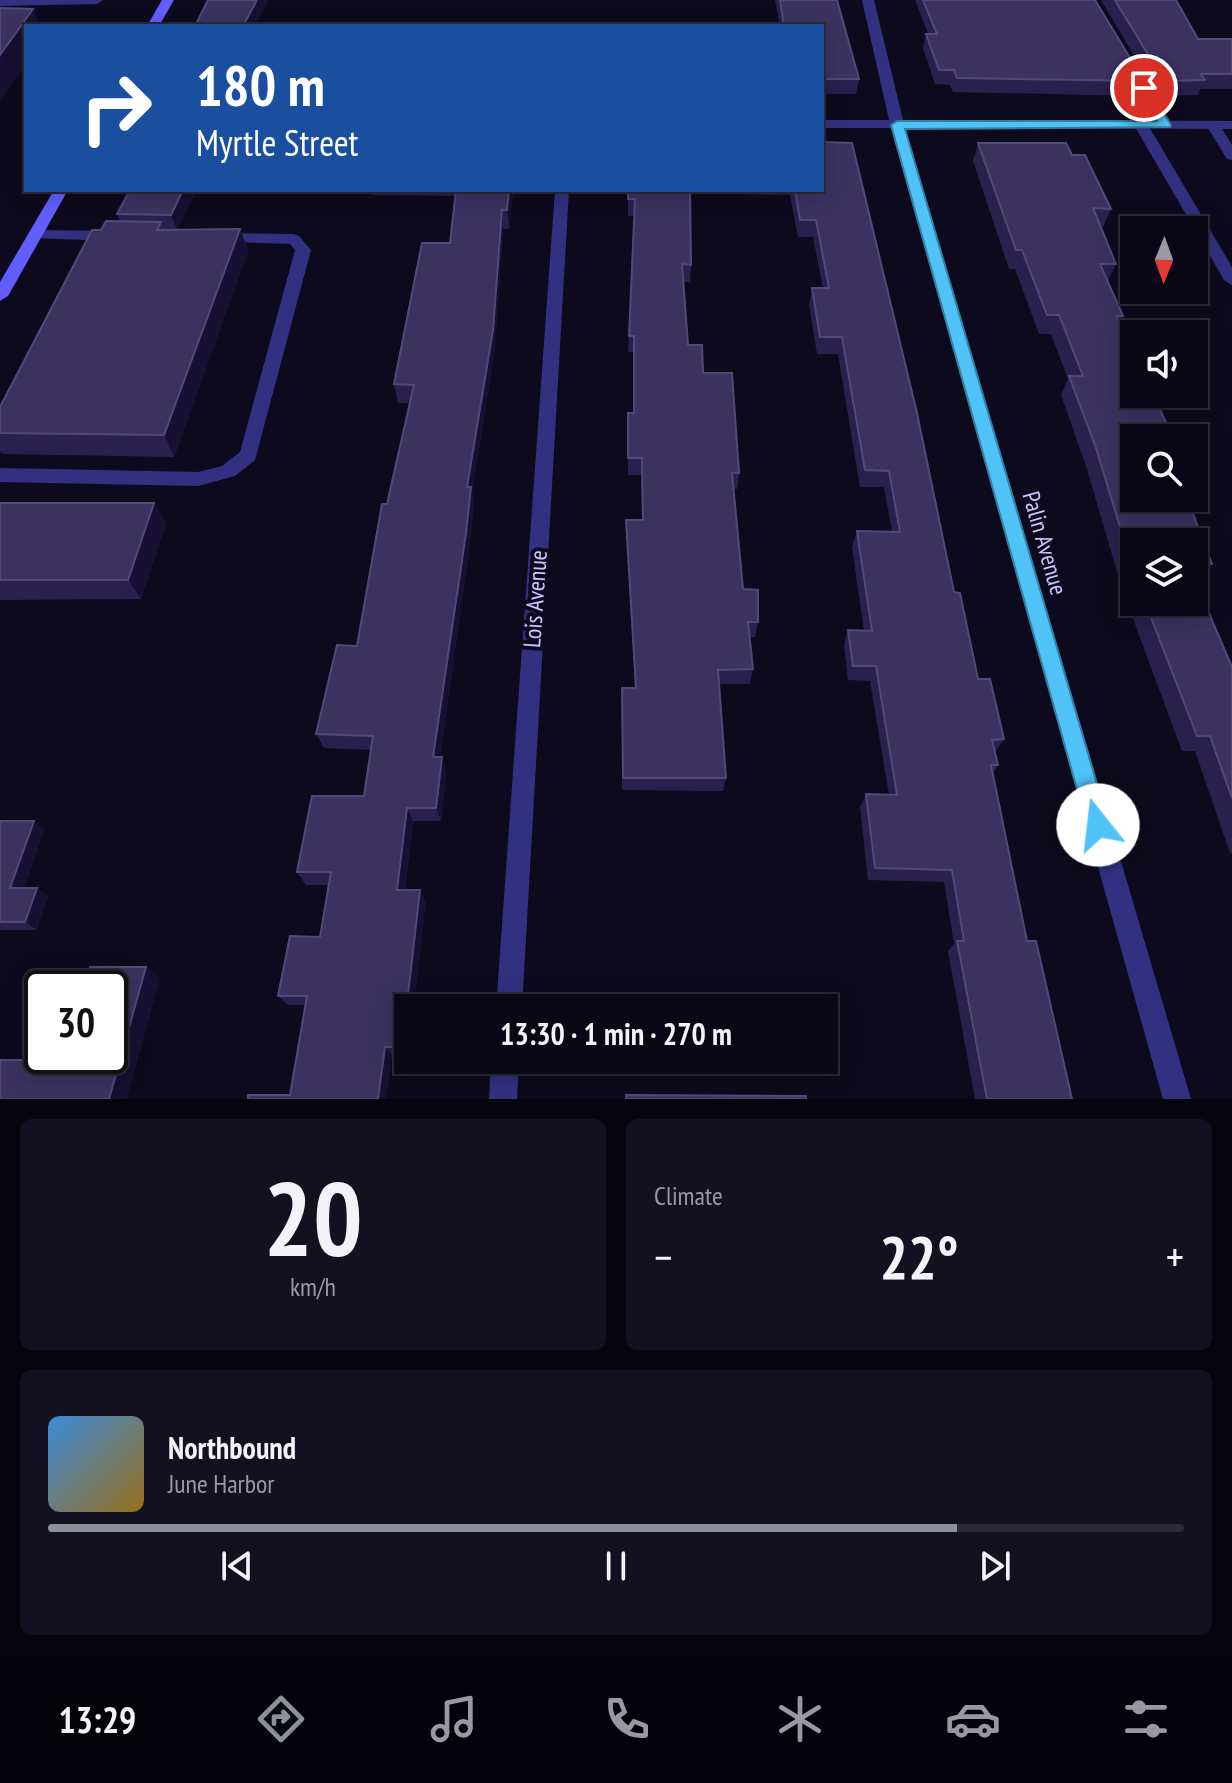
<!DOCTYPE html>
<html lang="en">
<head>
<meta charset="utf-8">
<style>
	:root { --surface:#0a0816; --page:#13111f; --text:#f1f3f6; --muted:#999aa1; --line:#2a2935; --accent:#8c9099 }
	body { margin:0; font-family:"PT Sans Narrow",sans-serif; background:var(--page); color:var(--text); height:100vh; display:flex; flex-direction:column; font-size:30px; white-space:nowrap }
	* { box-sizing:border-box; margin:0 }
	p { font-size:26px; color:var(--muted) }
	.icon { flex:none; width:44px; height:44px; fill:none; stroke:currentColor; stroke-width:2; stroke-linecap:round; stroke-linejoin:round }
	.map { position:relative; height:1099px; overflow:hidden }
	.drawer { display:flex; flex-direction:column; gap:20px; padding:20px; background:#06040c; flex:1 }
	.drawer>* { flex:none }
	.top-card { position:absolute; left:24px; top:24px; width:800px; height:168px; border-radius:0px; box-shadow:0 4px 20px #0003,0 0 0 2px var(--line); background:#1a4fa0; color:#fff; overflow:hidden }
	.needle { width:52px; rotate:181deg }
	.controls { position:absolute; left:1120px; top:216px; display:grid; gap:16px }
	.controls a { display:grid; place-items:center; width:88px; height:88px; border-radius:0px; background:var(--surface); box-shadow:0 4px 20px #0003,0 0 0 2px var(--line); font-size:40px }
	.speed { position:absolute; left:24px; top:970px; display:flex; gap:16px; font-size:40px; font-weight:700; text-align:center }
	.speed>* { display:grid; place-content:center; width:104px; height:104px; border-radius:50%; background:var(--surface); box-shadow:0 4px 20px #0003,0 0 0 2px var(--line); line-height:1 }
	.speed .limit { border:4px solid #111; border-radius:12px; background:#fff; color:#111 }
	.pin { position:absolute; display:grid; place-items:center; width:68px; height:68px; color:#fff; margin:-34px; border:4px solid #fff; border-radius:50%; box-shadow:0 2px 8px #0007 }
	.me { position:absolute; width:88px; margin:-44px; rotate:344deg; stroke-linejoin:round; filter:drop-shadow(0 0 6px #0008) }
	.turn { display:flex; align-items:center; gap:28px; height:168px; padding:0 40px; font-size:36px }
	.turn .icon { width:104px; height:104px; stroke-width:2.5 }
	.turn b { display:block; font-size:56px; line-height:68px }
	.big { font-size:60px; font-weight:700; line-height:1.1 }
	.drawer .tile { flex:1; display:flex; flex-direction:column; justify-content:center; gap:12px; min-width:0; padding:0 28px; border-radius:12px; background:var(--page) }
	.drawer .dial { align-items:center; gap:0 }
	.dial b { font-size:104px; line-height:1 }
	.song { display:flex; align-items:center; gap:24px }
	.cover { width:96px; height:96px; border-radius:12px; background:linear-gradient(135deg,hsl(210 70% 55%),hsl(40 70% 35%)) }
	.played { height:8px; border-radius:4px; background:linear-gradient(90deg,var(--accent) 80%,var(--line) 80%) }
	.keys { display:flex; justify-content:space-around; direction:ltr }
	.heat { display:flex; justify-content:space-between; align-items:center; font-size:44px; direction:ltr }
	.drawer .tiles { flex:1; display:grid; gap:20px; grid-template-columns:1fr 1fr }
	.tile:last-child { grid-column:span 2 }
	.trip { position:absolute; left:394px; top:994px; width:444px; height:80px; border-radius:0px; background:var(--surface); box-shadow:0 4px 20px #0003,0 0 0 2px var(--line); font-weight:700; line-height:80px; text-align:center }
	.dock { display:flex; height:128px; justify-content:space-around; align-items:center; background:#040309; color:var(--muted) }
	.dock .icon { width:56px; height:56px }
	.dock .active { color:var(--accent) }
	.dock b { font-size:36px; color:var(--text) }
	.map>svg:first-child { display:block }
	.lines { fill:none; stroke-linecap:round; stroke-linejoin:round }
	.service { fill:#333081; fill-rule:evenodd }
	.minor { fill:#333081; fill-rule:evenodd }
	.secondary { fill:#615dff; fill-rule:evenodd }
	.wall { fill:#29204d; fill-rule:evenodd }
	.shaded-wall { fill:#171032 }
	.building { fill:#3b3260; stroke:#524979; stroke-width:2 }
	.route { fill:#4fc3f7; stroke:#337fa1; stroke-width:2 }
	.labels { text-anchor:middle; dominant-baseline:central; stroke-width:8; stroke-linejoin:round; paint-order:stroke }
	.street-label { font-size:24px; fill:#cdc6ff; stroke:#0d0a1e }
</style>
</head>
<body>
<div class="map">
<svg width="1232" height="1099" viewBox="0 0 1232 1099">
	<rect width="100%" height="100%" fill="#0d0a1e"/>
	<g class="lines">
		<g class="service">
			<polygon points="0,0 103,0 97,4 0,6"/>
			<polygon points="1123,59 1134,62 1172,125 1170,128 1158,125 1122,62"/>
			<polygon points="1141,121 1148,125 1232,267 1232,285 1224,280 1134,125"/>
			<polygon points="1208,122 1220,125 1232,145 1232,160 1227,159 1206,125"/>
			<polygon points="36,230 116,231 124,236 116,241 31,238 28,235"/>
			<polygon points="216,233 294,234 299,236 311,250 255,460 235,476 198,486 0,482 0,468 198,472 222,466 240,452 295,250 290,244 211,241 211,235"/>
		</g>
		<g class="minor">
			<polygon points="862,0 874,0 903,120 1232,121 1232,129 905,128 1191,1099 1163,1099 891,128 822,128 822,120 889,120"/>
			<polygon points="555,190 569,190 522,1008 496,1008"/>
			<polygon points="491,1060 519,1060 517,1099 489,1099"/>
		</g>
		<g class="secondary">
			<polygon points="162,0 174,0 159,26 147,26"/>
			<polygon points="54,190 68,190 8,296 0,301 0,282"/>
		</g>
	</g>
	<g class="wall">
		<polygon points="775,0 837,0 859,79 856,94 822,94 822,26 780,26"/>
		<polygon points="915,0 1095,0 1144,81 1137,96 953,92 950,85 935,84 923,48 926,34 928,34"/>
		<polygon points="1101,0 1176,0 1198,39 1232,39 1232,89 1200,89 1198,95 1158,96"/>
		<path d="M978,143L1072,155L1111,209L1103,227H1101L1116,264L1108,281L1123,316L1120,322L1134,438L1212,564L1199,581H1195L1232,667V853H1230L1195,751H1182L1122,589L1086,466L1061,395L1068,379L1051,334H1039L1015,269H1009L973,161ZM1134,542H1194V602H1134Z"/>
		<polygon points="196,190 177,229 240,229 248,251 174,457 2,454 0,452 0,433 101,230 120,221 117,214"/>
		<polygon points="372,190 513,190 509,229 503,229 495,348 472,493 474,505 469,550 440,757 442,757 446,772 441,821 413,821 405,890 420,890 426,902 408,1008 408,1055 392,1055 386,1099 248,1099 290,1095 306,1005 288,1005 278,996 320,937 329,885 306,885 297,872 364,796 371,750 324,748 316,734 357,646 409,403 398,403 394,384 450,243 456,196 373,195"/>
		<polygon points="628,190 822,190 954,592 978,679 1004,739 995,753 998,765 993,773 1027,941 1072,1099 975,1099 948,951 954,944 944,882 868,880 860,807 866,794 889,795 870,681 848,680 844,645 848,630 864,631 852,547 857,531 892,532 884,487 860,487 838,354 817,354 809,305 812,288 823,288 813,237 798,237 790,195 690,193 691,265 690,282 683,282 688,345 703,373 739,473 737,489 733,489 743,589 758,622 755,637 749,637 753,669 750,684 719,684 726,778 723,791 622,790 622,688 635,688 626,520 642,520 641,475 628,475 628,413 634,413 634,352 628,352 634,216 628,216"/>
		<polygon points="0,503 154,503 166,524 141,599 0,600"/>
		<polygon points="0,821 44,830 24,888 48,896 37,930 0,930"/>
	</g>
	<g class="shaded-wall">
		<polygon points="257,0 269,0 255,26 245,26 244,24"/>
		<polygon points="33,9 41,26 26,26 26,64 0,101 0,55"/>
		<polygon points="183,190 196,190 177,230 171,215"/>
		<polygon points="509,190 513,190 509,229 507,210"/>
		<polygon points="502,210 503,229 495,348 472,493 474,505 469,550 438,771 433,757"/>
		<polygon points="240,229 248,251 174,457 164,435"/>
		<polygon points="154,503 166,524 141,599 128,580"/>
		<polygon points="442,757 446,772 441,821 436,808"/>
		<polygon points="407,808 413,821 403,902 397,890"/>
		<polygon points="34,821 44,830 21,896 10,888"/>
		<polygon points="37,888 48,896 37,930 25,922"/>
		<polygon points="420,890 426,902 414,1008 408,1008 408,1055 402,1047"/>
		<polygon points="146,967 160,978 127,1099 109,1099"/>
		<polygon points="385,1047 392,1055 386,1099 378,1099"/>
	</g>
	<g class="building">
		<polygon points="208,0 257,0 244,24 252,24 251,26 195,26"/>
		<polygon points="780,0 837,0 859,79 822,79 822,26 784,26"/>
		<polygon points="923,0 1095,0 1144,81 957,78 954,70 939,70 926,34 937,34"/>
		<polygon points="1115,0 1176,0 1198,39 1232,39 1232,74 1201,74 1205,80 1164,81"/>
		<polygon points="0,8 33,9 0,55"/>
		<polygon points="822,142 852,143 917,413 954,592 960,593 978,679 990,679 1004,739 992,740 998,765 991,765 1027,941 1036,941 1072,1099 987,1099 957,941 964,941 952,870 875,868 866,794 897,795 876,666 853,666 848,630 872,631 857,531 900,532 889,471 865,470 842,337 820,337 812,288 829,288 816,220 800,220 795,190 822,190"/>
		<polygon points="978,143 1066,143 1072,155 1085,155 1111,209 1093,208 1116,264 1100,264 1123,316 1117,316 1134,352 1134,394 1153,394 1173,438 1134,438 1134,498 1187,498 1212,564 1194,564 1194,542 1134,542 1134,573 1096,448 1069,376 1083,376 1059,315 1047,315 1022,250 1016,250"/>
		<polygon points="130,190 183,190 171,215 117,214"/>
		<polygon points="456,190 509,190 507,210 502,210 493,330 467,487 471,487 466,533 433,757 442,757 436,808 407,808 397,890 420,890 402,1047 385,1047 378,1099 248,1099 248,1095 290,1095 307,996 278,996 290,936 320,937 331,872 297,872 312,796 364,796 373,736 316,734 337,645 357,646 382,504 387,504 414,385 394,384 422,243 450,243"/>
		<polygon points="628,190 690,190 691,265 682,264 688,345 702,345 703,373 732,373 739,473 732,473 743,589 758,590 758,622 748,622 753,669 718,670 726,778 623,778 622,688 636,688 626,520 643,520 642,458 628,458 628,413 634,413 634,336 629,336 635,199 628,199"/>
		<polygon points="106,221 161,222 157,230 240,229 164,435 0,433 0,407 92,230 101,230"/>
		<polygon points="0,503 154,503 128,580 0,580"/>
		<polygon points="1194,578 1232,667 1232,798 1210,736 1197,736 1145,602 1194,602"/>
		<polygon points="0,821 34,821 10,888 37,888 25,922 0,922"/>
		<polygon points="90,967 146,967 109,1099 0,1099 0,1060 62,1060 63,1056 110,1056 110,988 83,988"/>
		<polygon points="626,1095 806,1096 806,1099 626,1099"/>
	</g>
	<polygon class="route" points="1139,86 1148,86 1171,125 1170,127 905,129 1109,825 1106,832 1098,836 1091,832 1087,825 891,125 897,121 1157,121"/>
	<g class="labels">
		<g class="street-label">
			<text transform="translate(1045 543) rotate(74)">Palin Avenue</text>
			<text transform="translate(535 599) rotate(-86)">Lois Avenue</text>
		</g>
	</g>
</svg>
<div class="controls">
<a><svg class="needle" viewBox="-14 -14 28 28"><path d="M0-13l5 13h-10z" fill="#e53935"/><path d="M0 13l5-13h-10z" fill="#999aa1"/></svg></a>
<a><svg class="icon" aria-label="sound" viewBox="0 0 24 24"><path d="M4 9h4l5-4v14l-5-4H4zM17 9q2 3 0 6"/></svg></a>
<a><svg class="icon" aria-label="search" viewBox="0 0 24 24"><circle cx="10" cy="10" r="6"/><path d="M15 15l6 6"/></svg></a>
<a><svg class="icon" aria-label="layers" viewBox="0 0 24 24"><path d="M12 4l9 5-9 5-9-5zM3 14l9 5 9-5"/></svg></a>
</div>
<div class="speed"><div class="limit">30</div></div>
<div class="pin" style="left:1144px;top:88px;background:#d93025"><svg class="icon" aria-label="arrive" viewBox="0 0 24 24"><path d="M6 21V4h12l-3 4 3 4H6"/></svg></div>
<svg class="me" style="left:1098px;top:825px" viewBox="-20 -20 40 40"><circle r="19" fill="#fff"/><path d="M0-13L10 11 0 6-10 11z" fill="#4fc3f7"/></svg>
<div class="trip">13:30 · 1 min · 270 m</div>
<div class="top-card">
<div class="turn"><svg class="icon" aria-label="right" viewBox="0 0 24 24"><path d="M7 20v-9h11M14 6l5 5-5 5"/></svg><div><b>180 m</b>Myrtle Street</div></div>
</div>
</div>
<section class="drawer">
<div class="tiles">
<div class="tile dial"><b>20</b><p>km/h</p></div>
<div class="tile"><p>Climate</p>
<div class="heat"><a>−</a><b class="big">22°</b><a>+</a></div>
</div>
<div class="tile">
<div class="song"><i class="cover"></i><div><b>Northbound</b><p>June Harbor</p></div></div>
<div class="played"></div>
<div class="keys"><svg class="icon" aria-label="previous" viewBox="0 0 24 24"><path d="M18 5L8 12l10 7zM5 5v14"/></svg><svg class="icon" aria-label="pause" viewBox="0 0 24 24"><path d="M8 5v14M16 5v14"/></svg><svg class="icon" aria-label="next" viewBox="0 0 24 24"><path d="M6 5l10 7-10 7zM19 5v14"/></svg></div>
</div>
</div>
</section>
<nav class="dock">
<b>13:29</b>
<svg class="icon active" aria-label="directions" viewBox="0 0 24 24"><path d="M12 3l9 9-9 9-9-9zM9 14v-3h6M13 9l2 2-2 2"/></svg>
<svg class="icon" aria-label="music" viewBox="0 0 24 24"><path d="M9 18V5l10-2v13"/><circle cx="6" cy="18" r="3"/><circle cx="16" cy="16" r="3"/></svg>
<svg class="icon" aria-label="phone" viewBox="0 0 24 24"><path d="M5 4h4l2 5-3 2q2 4 5 5l2-3 5 2v4C11 20 4 13 5 4z"/></svg>
<svg class="icon" aria-label="climate" viewBox="0 0 24 24"><path d="M12 3v18M4 7l16 10M4 17L20 7"/></svg>
<svg class="icon" aria-label="car" viewBox="0 0 24 24"><path d="M5 17H2v-5l4-1 3-4h7l3 4 3 1v5h-3M9 17h6M6 11h13"/><circle cx="7" cy="17" r="2"/><circle cx="17" cy="17" r="2"/></svg>
<svg class="icon" aria-label="filters" viewBox="0 0 24 24"><path d="M4 7h16M4 17h16"/><circle cx="9" cy="7" r="2"/><circle cx="15" cy="17" r="2"/></svg>
</nav>
</body>
</html>
